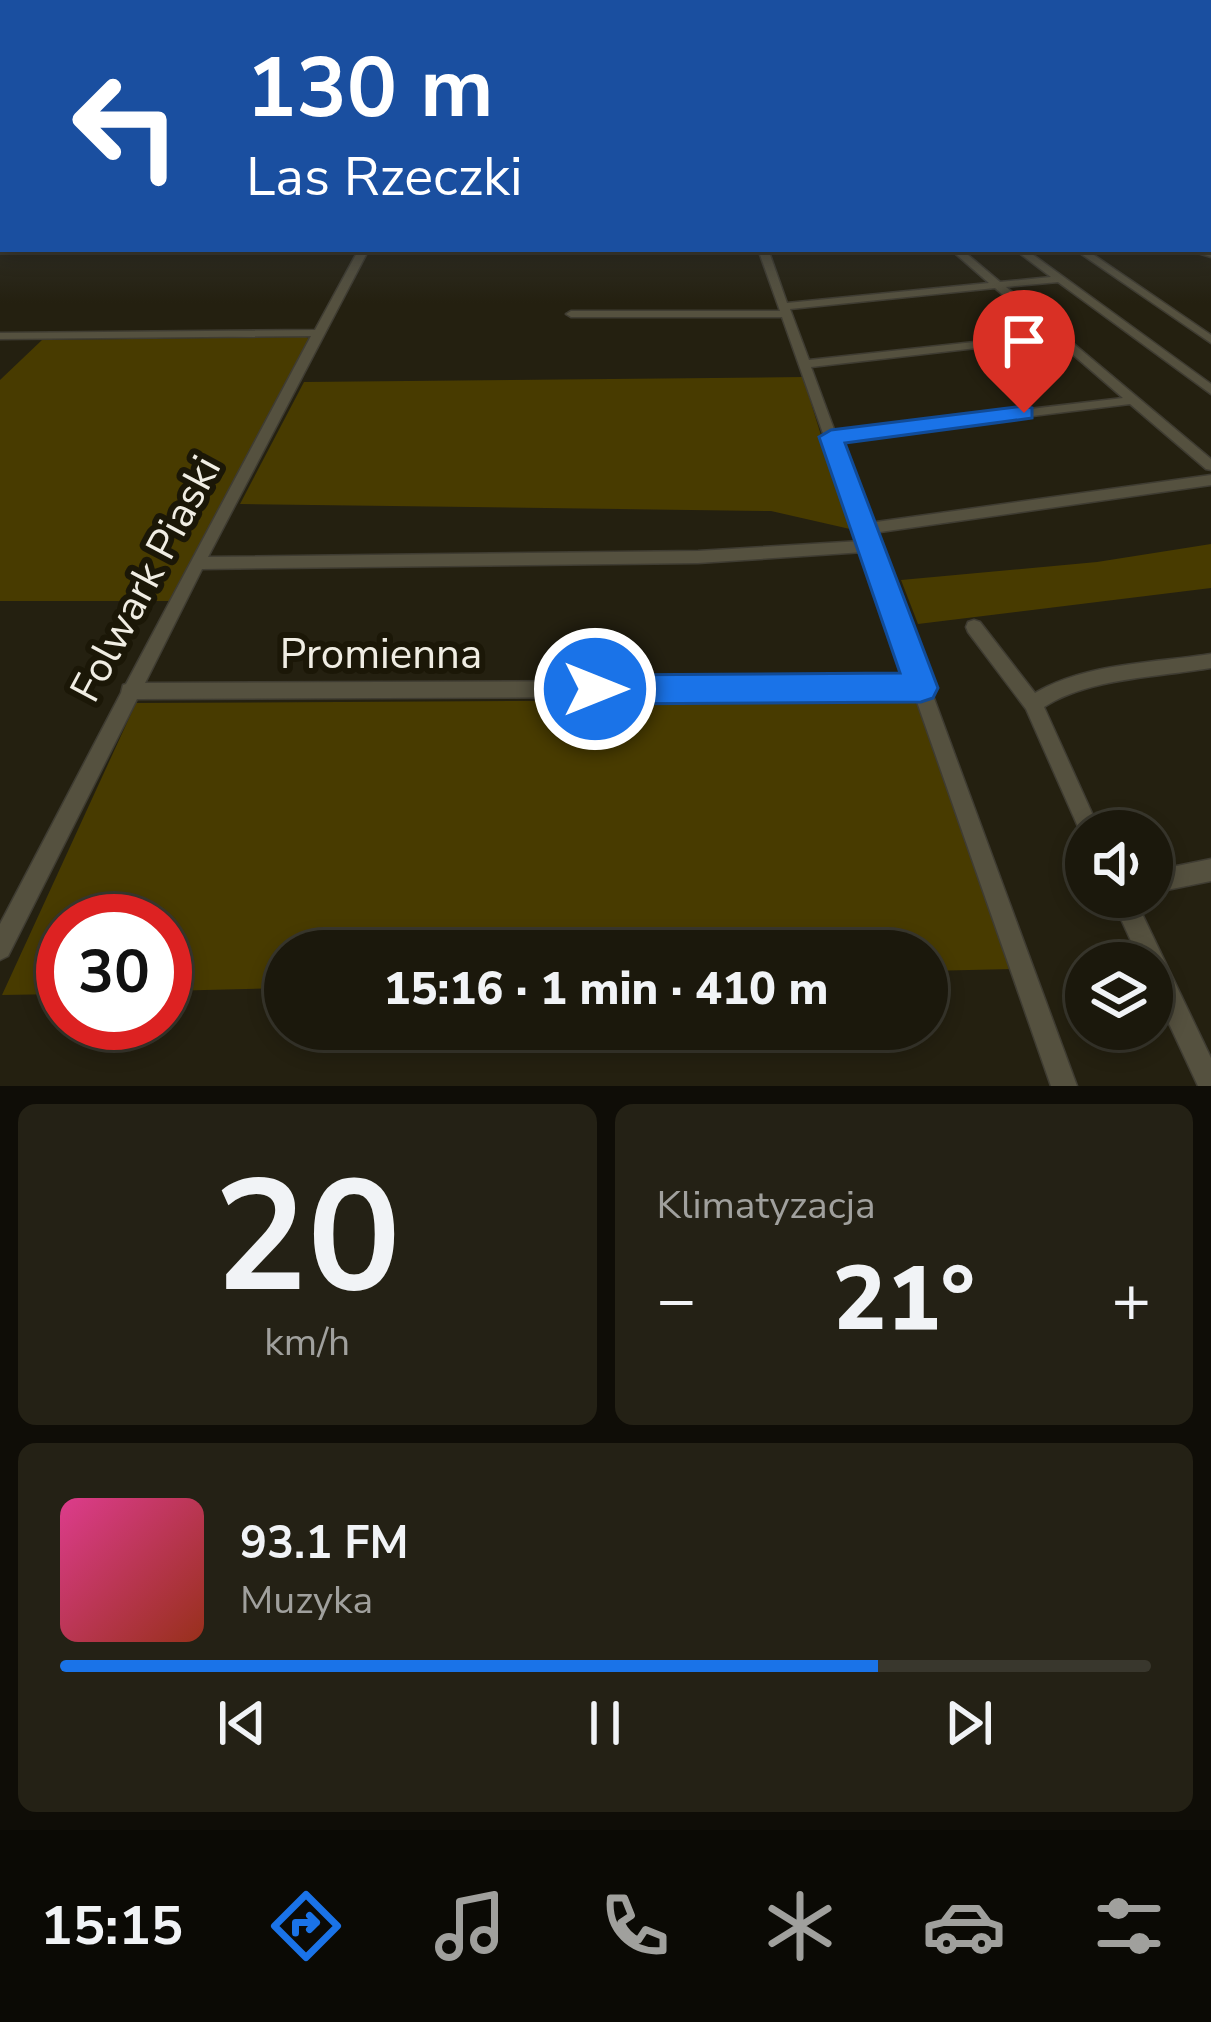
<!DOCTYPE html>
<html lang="pl">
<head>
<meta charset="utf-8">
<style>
	:root { --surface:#1b180c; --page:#242115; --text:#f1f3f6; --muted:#a0a09d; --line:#39372d; --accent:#1a73e8 }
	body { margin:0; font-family:"Nunito Sans",sans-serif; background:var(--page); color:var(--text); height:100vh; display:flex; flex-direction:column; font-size:45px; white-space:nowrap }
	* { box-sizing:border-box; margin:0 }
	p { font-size:39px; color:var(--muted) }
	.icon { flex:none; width:66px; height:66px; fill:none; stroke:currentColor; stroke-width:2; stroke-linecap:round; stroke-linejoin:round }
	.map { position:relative; height:1086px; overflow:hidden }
	.drawer { display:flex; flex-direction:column; gap:18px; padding:18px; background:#0f0d07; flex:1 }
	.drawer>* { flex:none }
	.banner { position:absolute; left:0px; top:0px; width:1212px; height:252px; box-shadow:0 6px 18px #0003,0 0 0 3px var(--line); background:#1a4fa0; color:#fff; overflow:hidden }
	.tools { position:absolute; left:1065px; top:810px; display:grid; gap:24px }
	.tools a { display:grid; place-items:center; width:108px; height:108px; border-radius:50%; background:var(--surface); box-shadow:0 6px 18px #0003,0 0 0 3px var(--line); font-size:60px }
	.speed { position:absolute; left:36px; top:894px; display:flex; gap:24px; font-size:60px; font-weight:700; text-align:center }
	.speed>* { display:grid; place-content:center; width:156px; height:156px; border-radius:50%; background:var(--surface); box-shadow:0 6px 18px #0003,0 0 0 3px var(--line); line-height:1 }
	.speed .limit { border:18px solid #d22; background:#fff; color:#111 }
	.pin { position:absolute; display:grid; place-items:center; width:102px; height:102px; color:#fff; margin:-123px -51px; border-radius:50% 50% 50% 0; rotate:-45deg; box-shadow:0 0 12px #0007 }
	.pin .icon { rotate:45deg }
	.me { position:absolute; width:132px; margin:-66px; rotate:90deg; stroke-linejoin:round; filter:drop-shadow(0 0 9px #0008) }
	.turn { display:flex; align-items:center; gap:42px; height:252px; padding:0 48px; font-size:54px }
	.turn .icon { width:156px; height:156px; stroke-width:2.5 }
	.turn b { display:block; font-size:84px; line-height:102px }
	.big { font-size:90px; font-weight:800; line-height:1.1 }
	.drawer .card { flex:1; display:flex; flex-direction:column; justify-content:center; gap:18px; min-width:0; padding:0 42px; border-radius:18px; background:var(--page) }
	.drawer .dial { align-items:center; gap:0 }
	.dial b { font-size:156px; line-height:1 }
	.song { display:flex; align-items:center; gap:36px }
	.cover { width:144px; height:144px; border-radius:18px; background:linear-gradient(135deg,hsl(330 70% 55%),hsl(10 70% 35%)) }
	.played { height:12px; border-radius:6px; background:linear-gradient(90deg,var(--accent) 75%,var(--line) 75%) }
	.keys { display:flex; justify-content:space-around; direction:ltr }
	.heat { display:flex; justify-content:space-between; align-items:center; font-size:66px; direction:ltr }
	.drawer .tiles { flex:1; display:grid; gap:18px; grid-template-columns:1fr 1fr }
	.card:last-child { grid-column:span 2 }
	.trip { position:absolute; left:264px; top:930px; width:684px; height:120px; border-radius:60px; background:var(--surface); box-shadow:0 6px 18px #0003,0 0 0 3px var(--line); font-weight:800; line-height:120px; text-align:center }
	.tabs { display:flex; height:192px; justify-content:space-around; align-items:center; background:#0b0a05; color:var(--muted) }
	.tabs .icon { width:84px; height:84px }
	.tabs .current { color:var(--accent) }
	.tabs b { font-size:54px; color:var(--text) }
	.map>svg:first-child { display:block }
	.green { fill:#483b00 }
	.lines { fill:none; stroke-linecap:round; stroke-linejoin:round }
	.minor-casing { stroke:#3f3c32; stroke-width:3 }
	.tertiary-casing { stroke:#3f3c32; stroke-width:3 }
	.secondary-casing { stroke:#3f3c32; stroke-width:3 }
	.minor { fill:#55513f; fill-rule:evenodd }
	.tertiary { fill:#55513f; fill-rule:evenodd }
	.secondary { fill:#55513f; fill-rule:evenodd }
	.route { fill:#1a73e8; stroke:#114b97; stroke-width:3 }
	.labels { text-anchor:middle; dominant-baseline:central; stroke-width:12; stroke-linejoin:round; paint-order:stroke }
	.street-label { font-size:42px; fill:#f0ede3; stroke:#1b1707 }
</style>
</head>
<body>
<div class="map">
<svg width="1211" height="1086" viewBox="0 0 1211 1086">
	<rect width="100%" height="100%" fill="#242010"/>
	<g class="green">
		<polygon points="306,337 313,341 171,601 0,601 0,380 42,340"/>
		<polygon points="803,377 850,529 771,511 240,504 304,382"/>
		<polygon points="1211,544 1211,588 918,624 901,580 1097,562"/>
		<polygon points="921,699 1012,969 927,971 927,951 285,951 285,988 165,991 165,921 63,921 63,994 2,995 136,703"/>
	</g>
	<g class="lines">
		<g class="minor-casing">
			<g id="minor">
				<rect x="1209" y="174" width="2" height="5"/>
				<rect x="0" y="175" width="3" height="5"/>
				<polygon points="1209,241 1211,242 1211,249 1209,248"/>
				<path d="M359,249H369L208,557L698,551L861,541L782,317H571L566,314L571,311H780L758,249H768L787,303L989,283L950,249H961L1000,282L1051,277L1014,249H1025L1211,384V394L1058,282L1006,287L1211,459V470L1206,469L1130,404L838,440L869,523L1211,475V485L873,533L1077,1086H1051L915,696L137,699L8,956L0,960V924L121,693L123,685L126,684L311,336L0,339V333L315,330ZM995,288L1048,334L809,360L790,309ZM1055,339L1123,398L835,432L811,367ZM864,552L909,680L145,683L202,569L698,563Z"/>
				<polygon points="1074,249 1085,249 1211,335 1211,343"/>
				<path d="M974,620L980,622L1035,693C1086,663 1154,663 1211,654V668C1159,677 1088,678 1044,707L1100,831H1086V840L1083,838L1026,709L968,632L966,627L968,622Z"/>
				<polygon points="1211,859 1211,881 1152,893 1152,871"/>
				<polygon points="1111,897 1134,897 1211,1058 1211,1086 1198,1086 1152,987 1152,963 1141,963"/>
			</g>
		</g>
		<g class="tertiary-casing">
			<g id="tertiary">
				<polygon points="3,219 3,225 0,226 0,220"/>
				<polygon points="1190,249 1211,250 1211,257 1191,251"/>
			</g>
		</g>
		<g class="secondary-casing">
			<polygon id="secondary" points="0,244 3,249 9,249 7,251 0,252"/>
		</g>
		<use href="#minor" class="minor"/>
		<use href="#tertiary" class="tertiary"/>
		<use href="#secondary" class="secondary"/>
	</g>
	<linearGradient id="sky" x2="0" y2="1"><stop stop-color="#141209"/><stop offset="0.5" stop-color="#3f4242"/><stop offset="1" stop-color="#3f4242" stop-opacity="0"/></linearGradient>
	<rect width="1211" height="303" fill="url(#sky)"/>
	<polygon class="route" points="1024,406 1032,408 1032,418 845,443 938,688 933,698 921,702 595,704 583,699 579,689 583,679 595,675 900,673 819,437 831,430"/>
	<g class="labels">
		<g class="street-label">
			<text transform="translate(146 579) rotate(-62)">Folwark Piaski</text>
			<text x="381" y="654">Promienna</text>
		</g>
	</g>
</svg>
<div class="tools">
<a><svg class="icon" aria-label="sound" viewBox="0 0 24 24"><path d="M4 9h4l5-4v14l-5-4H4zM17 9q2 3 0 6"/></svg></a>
<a><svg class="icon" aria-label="layers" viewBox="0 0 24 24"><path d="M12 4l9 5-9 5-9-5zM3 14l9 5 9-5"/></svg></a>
</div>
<div class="speed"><div class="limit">30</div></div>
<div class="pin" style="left:1024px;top:413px;background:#d93025"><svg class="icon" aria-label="arrive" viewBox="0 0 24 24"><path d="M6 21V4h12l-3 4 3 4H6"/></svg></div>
<svg class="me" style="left:595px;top:689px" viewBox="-20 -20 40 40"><circle r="17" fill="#1a73e8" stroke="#fff" stroke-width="3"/><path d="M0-11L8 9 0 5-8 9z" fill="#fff"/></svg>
<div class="trip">15:16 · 1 min · 410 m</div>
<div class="banner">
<div class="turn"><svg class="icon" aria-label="left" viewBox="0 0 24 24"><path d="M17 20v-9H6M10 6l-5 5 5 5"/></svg><div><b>130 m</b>Las Rzeczki</div></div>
</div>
</div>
<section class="drawer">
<div class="tiles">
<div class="card dial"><b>20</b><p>km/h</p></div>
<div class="card"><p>Klimatyzacja</p>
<div class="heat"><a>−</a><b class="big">21°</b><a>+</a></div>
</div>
<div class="card">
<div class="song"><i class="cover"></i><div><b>93.1 FM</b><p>Muzyka</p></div></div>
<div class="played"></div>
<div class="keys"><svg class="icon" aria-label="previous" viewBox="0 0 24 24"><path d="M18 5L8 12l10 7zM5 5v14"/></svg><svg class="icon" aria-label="pause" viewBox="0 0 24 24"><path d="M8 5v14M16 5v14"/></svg><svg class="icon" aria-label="next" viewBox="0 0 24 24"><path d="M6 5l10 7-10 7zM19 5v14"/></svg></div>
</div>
</div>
</section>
<nav class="tabs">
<b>15:15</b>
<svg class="icon current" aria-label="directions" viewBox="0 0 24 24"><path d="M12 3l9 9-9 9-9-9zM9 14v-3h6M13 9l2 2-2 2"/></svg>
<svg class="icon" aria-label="music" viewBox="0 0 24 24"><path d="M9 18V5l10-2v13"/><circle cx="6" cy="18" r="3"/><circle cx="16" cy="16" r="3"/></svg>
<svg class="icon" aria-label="phone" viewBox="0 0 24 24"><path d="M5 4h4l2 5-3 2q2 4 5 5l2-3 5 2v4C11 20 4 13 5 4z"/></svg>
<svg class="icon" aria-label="climate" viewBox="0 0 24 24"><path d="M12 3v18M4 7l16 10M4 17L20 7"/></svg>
<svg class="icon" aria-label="car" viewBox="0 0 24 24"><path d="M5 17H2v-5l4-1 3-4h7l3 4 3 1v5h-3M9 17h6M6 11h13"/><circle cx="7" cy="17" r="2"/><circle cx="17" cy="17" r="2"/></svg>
<svg class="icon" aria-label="filters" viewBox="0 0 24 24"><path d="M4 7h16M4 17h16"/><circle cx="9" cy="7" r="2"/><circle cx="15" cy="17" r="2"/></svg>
</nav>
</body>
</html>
